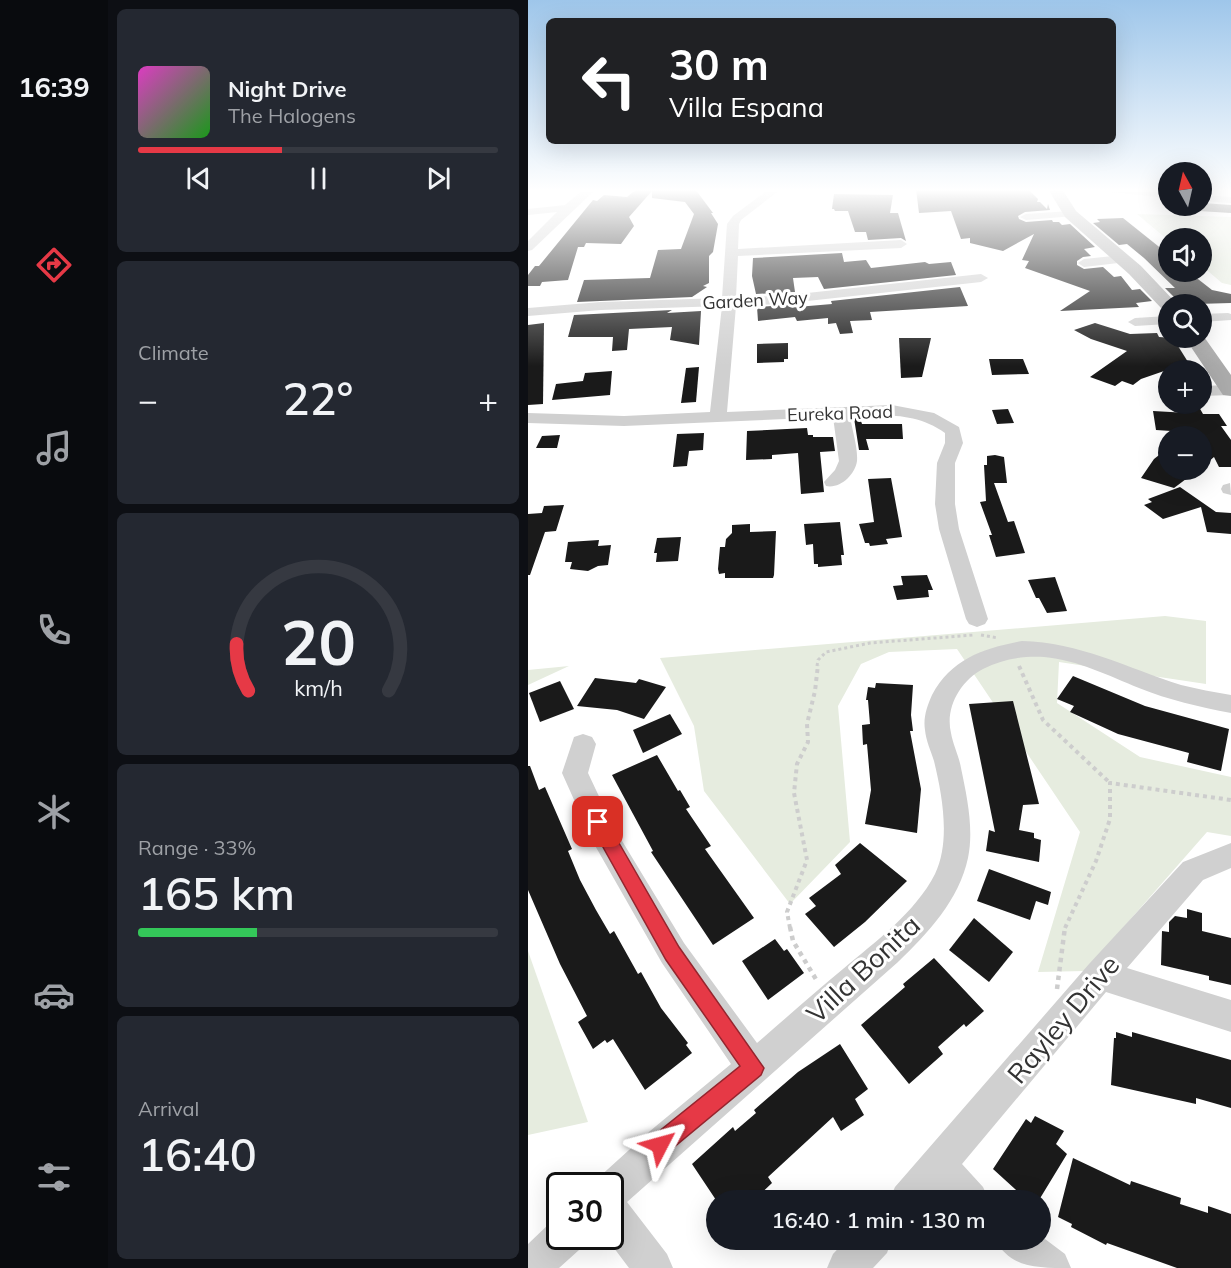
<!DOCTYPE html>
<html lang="en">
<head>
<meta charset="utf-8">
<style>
	:root { --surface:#171b24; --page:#242831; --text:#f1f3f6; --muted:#9ea1a6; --line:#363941; --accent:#e63946 }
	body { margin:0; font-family:Mulish,sans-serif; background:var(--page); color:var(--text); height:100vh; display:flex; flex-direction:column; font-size:22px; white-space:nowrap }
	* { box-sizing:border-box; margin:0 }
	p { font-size:20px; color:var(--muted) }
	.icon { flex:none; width:33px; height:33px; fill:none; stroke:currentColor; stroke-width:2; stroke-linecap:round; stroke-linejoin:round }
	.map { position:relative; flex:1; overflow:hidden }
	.sheet { display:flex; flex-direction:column; gap:9px; padding:9px; background:#0d0f14; width:420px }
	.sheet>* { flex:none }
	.hud { position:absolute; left:18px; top:18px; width:570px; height:126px; border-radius:9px; box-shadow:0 6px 24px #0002; background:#202124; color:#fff; overflow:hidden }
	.needle { width:39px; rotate:352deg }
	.controls { position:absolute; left:630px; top:162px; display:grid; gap:12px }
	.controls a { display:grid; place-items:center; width:54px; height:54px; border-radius:50%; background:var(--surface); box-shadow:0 6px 24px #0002; font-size:30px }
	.speed { position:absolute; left:18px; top:1172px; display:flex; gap:12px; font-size:30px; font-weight:700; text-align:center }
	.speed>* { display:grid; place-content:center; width:78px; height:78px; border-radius:50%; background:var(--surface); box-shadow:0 6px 24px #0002; line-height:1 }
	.speed .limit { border:3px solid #111; border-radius:9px; background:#fff; color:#111 }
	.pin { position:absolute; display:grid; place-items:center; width:51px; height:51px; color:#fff; margin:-26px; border-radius:12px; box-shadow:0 3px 9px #0006 }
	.me { position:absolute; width:66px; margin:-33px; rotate:51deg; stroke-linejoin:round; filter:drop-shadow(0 0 4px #0008) }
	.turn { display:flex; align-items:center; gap:21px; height:126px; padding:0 24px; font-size:27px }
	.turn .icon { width:78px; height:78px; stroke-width:2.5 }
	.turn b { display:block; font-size:42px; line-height:51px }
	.big { font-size:45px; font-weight:600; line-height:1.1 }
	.sheet .tile { flex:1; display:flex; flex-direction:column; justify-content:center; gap:9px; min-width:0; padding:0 21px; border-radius:9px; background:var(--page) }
	.sheet .dial { align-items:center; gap:0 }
	.dial svg { height:156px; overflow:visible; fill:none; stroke:var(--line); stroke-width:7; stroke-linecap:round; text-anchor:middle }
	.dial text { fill:var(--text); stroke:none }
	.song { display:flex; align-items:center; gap:18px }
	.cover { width:72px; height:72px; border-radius:9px; background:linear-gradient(135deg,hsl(310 70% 55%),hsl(120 70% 35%)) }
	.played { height:6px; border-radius:3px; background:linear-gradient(90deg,var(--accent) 40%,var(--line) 40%) }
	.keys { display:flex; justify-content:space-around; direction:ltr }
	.heat { display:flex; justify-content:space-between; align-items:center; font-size:33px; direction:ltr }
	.charge { height:9px; border-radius:4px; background:linear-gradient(90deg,#34c759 33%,var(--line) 0) }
	.trip { position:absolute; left:178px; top:1190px; width:345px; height:60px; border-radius:30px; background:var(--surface); box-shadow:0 6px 24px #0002; font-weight:600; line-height:60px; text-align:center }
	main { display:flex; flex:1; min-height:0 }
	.tabs { display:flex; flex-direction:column; width:108px; justify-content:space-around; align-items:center; background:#090b0e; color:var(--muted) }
	.tabs .icon { width:42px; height:42px }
	.tabs .selected { color:var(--accent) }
	.tabs b { font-size:27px; color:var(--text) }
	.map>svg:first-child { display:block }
	.green { fill:#e6ecdf }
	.building { fill:#1a1a1a }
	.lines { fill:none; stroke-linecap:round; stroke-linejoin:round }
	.path-far2 { stroke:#cdcdcd; stroke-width:3; stroke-dasharray:3 3; stroke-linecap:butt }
	.path-far1 { stroke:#cdcdcd; stroke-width:4; stroke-dasharray:4 4; stroke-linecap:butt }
	.path { stroke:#cdcdcd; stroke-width:4.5; stroke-dasharray:4.5 4.5; stroke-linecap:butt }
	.minor { fill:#d0d0d0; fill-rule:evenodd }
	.major { fill:#ababab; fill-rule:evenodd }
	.route { fill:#e63946; stroke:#96252e; stroke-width:1.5 }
	.labels { text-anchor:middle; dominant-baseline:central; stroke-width:6; stroke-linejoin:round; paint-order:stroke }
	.far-street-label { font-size:18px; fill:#333; stroke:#fff }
	.near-street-label { font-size:27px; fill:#333; stroke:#fff }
</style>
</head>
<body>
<main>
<nav class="tabs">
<b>16:39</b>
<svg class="icon selected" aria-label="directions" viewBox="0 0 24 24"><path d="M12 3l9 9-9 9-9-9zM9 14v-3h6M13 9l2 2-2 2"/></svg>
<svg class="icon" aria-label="music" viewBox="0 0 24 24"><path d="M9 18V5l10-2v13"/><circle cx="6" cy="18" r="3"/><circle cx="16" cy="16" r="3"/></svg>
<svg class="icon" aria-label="phone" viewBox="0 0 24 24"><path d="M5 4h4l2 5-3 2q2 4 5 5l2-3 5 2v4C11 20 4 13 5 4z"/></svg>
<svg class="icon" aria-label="climate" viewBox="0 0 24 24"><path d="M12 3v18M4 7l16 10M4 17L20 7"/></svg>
<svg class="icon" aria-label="car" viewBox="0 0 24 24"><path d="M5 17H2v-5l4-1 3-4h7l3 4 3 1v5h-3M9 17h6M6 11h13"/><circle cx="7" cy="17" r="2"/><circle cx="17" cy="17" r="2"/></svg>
<svg class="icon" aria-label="filters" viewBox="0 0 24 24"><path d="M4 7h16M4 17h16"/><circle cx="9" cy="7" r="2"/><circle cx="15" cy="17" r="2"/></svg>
</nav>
<section class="sheet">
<div class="tile">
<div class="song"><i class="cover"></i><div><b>Night Drive</b><p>The Halogens</p></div></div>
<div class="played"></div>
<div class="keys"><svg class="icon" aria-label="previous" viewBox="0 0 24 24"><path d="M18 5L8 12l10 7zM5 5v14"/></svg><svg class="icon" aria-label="pause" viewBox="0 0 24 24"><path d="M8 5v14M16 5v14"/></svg><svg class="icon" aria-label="next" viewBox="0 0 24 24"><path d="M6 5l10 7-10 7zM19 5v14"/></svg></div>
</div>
<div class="tile"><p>Climate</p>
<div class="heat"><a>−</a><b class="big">22°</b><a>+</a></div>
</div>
<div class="tile dial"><svg viewBox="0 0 100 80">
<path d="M14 69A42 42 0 1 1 86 69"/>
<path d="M14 69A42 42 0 0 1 8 45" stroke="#e63946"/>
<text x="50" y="56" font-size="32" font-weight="700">20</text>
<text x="50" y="72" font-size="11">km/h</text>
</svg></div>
<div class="tile"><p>Range · 33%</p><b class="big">165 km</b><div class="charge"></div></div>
<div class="tile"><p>Arrival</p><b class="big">16:40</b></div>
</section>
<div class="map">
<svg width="703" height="1268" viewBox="0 0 703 1268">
	<rect width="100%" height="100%" fill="#fff"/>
	<g class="green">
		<polygon points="609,214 703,217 703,285 694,283 674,266 674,238 640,240"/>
		<polygon points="637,616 678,621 678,684 531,662 529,703 612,757 703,777 703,836 679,832 557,971 510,972 552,832 429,649 361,652 333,664 310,706 322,842 262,904 176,791 166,726 132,658"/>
		<polygon points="41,666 0,685 0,670"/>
		<polygon points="0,951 60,1122 0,1135"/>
	</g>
	<g class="building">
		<polygon points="109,189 167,189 185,213 183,213 190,224 185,252 181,256 181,283 175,286 179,287 164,297 49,302 56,280 122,278 130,250 153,249 166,214 157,202 124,198 124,191 101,217 106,226 93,244 58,243 56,247 50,247 40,280 14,282 12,286 0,286 0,275 7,266 11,266 65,200 69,201 76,195 99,197"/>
		<polygon points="388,189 500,189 510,199 509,202 512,202 519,209 520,204 522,210 497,212 490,216 491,219 498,222 524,220 525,222 531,222 534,225 542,224 567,247 556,249 563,256 555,257 549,261 549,265 556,269 575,267 586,277 593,276 604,290 612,289 624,301 608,303 611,307 532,311 562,291 497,268 501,261 494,260 506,234 475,251 442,243 442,238 433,239 423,211 391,213"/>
		<polygon points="306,194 365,195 362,213 370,213 378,241 373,238 340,240 338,232 327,232 320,211 307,211 306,209 304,209"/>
		<polygon points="674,203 703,205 703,213 671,211"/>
		<polygon points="595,218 640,254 640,272 661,272 684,290 703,294 703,303 668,304 665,301 648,299 637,288 647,288 616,258 599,244 591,245 565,223 572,222 569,219"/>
		<polygon points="314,253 316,262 338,260 343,268 397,262 401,264 423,262 428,275 296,289 290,277 265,278 267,292 228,294 224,276 225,258"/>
		<polygon points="432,287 440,306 342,312 344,320 322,321 325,333 312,334 308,323 300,324 300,318 269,321 267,317 230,321 229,307 269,304 269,307 304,304 303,301"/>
		<polygon points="144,310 139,313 173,311 171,345 142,340 144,327 101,329 99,350 84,351 85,337 40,337 46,315"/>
		<polygon points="16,323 15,404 0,405 0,325"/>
		<polygon points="567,323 602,334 629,333 631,337 645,338 665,370 639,370 613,379 605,385 594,381 587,386 562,377 599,351 563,339 546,330"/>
		<polygon points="371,338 403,338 394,377 373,378"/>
		<polygon points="260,343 260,359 256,359 256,362 229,363 229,344"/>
		<polygon points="461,359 495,359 501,374 464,375"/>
		<polygon points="171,367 168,402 153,403 158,368"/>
		<polygon points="84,371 82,395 24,400 28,384 55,381 57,373"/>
		<polygon points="671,407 675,414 691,414 699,426 693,426 703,440 703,467 691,467 686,457 674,467 674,433 628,430 625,411 660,413 657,408"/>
		<polygon points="480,409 486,423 469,424 464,410"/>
		<polygon points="326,418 332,418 334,424 374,424 375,439 338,439 341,450 331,450"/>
		<polygon points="279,428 280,435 285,435 285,437 305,437 307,451 292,452 296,492 273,494 270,453 244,455 244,459 218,460 219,431"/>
		<polygon points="176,433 175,450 161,451 159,466 145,467 149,434"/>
		<polygon points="32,435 29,448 8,448 14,436"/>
		<polygon points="640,448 640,470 670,470 646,488 613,478 626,459"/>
		<polygon points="467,455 476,457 479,483 466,483 480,522 486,521 497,553 468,557 461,535 464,535 452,502 458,501 456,465 459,465 459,456"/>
		<polygon points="363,478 374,537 358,539 360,544 342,546 341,543 337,543 331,524 346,522 340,479"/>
		<polygon points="652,487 688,512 703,513 703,534 679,532 673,507 635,519 616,505 624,502 620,499"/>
		<polygon points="36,505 28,531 17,532 2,575 0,575 0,514 14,513 16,506"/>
		<polygon points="312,522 316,555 313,555 314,565 290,567 290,564 286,564 285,544 278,545 276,524"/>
		<polygon points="222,524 222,532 248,531 246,575 245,578 197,578 197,573 191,574 190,569 192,547 197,547 198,539 204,533 204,525"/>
		<polygon points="153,537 150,561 128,562 129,553 126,553 129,538"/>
		<polygon points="71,540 70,546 83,545 80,565 70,566 60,571 42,569 44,562 37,562 40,542"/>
		<polygon points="399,575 405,590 400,590 401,597 369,600 365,586 375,585 373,576"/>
		<polygon points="527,577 539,611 519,613 511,598 508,598 500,580"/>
		<polygon points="545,676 617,706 701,729 693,771 659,762 661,753 590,734 542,712 546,706 529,699"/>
		<polygon points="67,678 108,683 111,679 138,687 116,719 89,710 49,706"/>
		<polygon points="32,681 46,709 12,722 1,693"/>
		<polygon points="348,683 385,685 383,715 385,731 382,731 393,789 389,833 337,824 343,790 339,744 335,745 334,725 342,724 340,700 338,700 340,687 347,688"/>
		<polygon points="485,701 511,804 495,805 491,830 506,833 506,838 513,840 511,862 458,851 461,830 467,832 441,704"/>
		<polygon points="142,714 154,734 115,753 105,730"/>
		<polygon points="129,755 150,791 152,790 162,807 158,809 183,846 177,849 226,918 185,945 123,852 125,851 84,775"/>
		<polygon points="0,766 2,766 11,790 17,787 44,849 40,851 52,880 68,910 82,934 86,931 110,974 113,972 133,1008 160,1043 158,1045 164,1053 117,1090 85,1039 79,1043 77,1040 65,1049 50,1022 59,1016 32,964 0,890"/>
		<polygon points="332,843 379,881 337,922 306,947 277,914 288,906 281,898 313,874 307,865"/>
		<polygon points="461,869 523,892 520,905 508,901 502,920 449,901"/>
		<polygon points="659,909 674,913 674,931 703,938 703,985 681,980 681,976 633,965 634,931 641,932 641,922 647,916 659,918"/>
		<polygon points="446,918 485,952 461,982 421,950"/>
		<polygon points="247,939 256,951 259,949 276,973 240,1000 214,961"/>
		<polygon points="406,958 456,1011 438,1027 436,1024 410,1047 415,1054 381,1084 333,1025 377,987 375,984"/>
		<polygon points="588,1032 604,1037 604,1032 703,1060 703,1108 668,1098 668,1104 583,1085 586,1038 588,1038"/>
		<polygon points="312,1044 340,1089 327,1099 336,1115 313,1131 305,1117 240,1177 244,1183 226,1200 188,1200 164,1164 205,1127 207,1131 228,1113 226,1110 270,1072"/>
		<polygon points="507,1116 536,1131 528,1144 539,1154 511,1200 499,1200 465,1169 498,1119 503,1123"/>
		<polygon points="545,1158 602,1185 603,1181 653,1198 652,1204 680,1213 680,1206 703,1214 703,1268 649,1268 579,1243 578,1245 543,1227 544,1224 530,1217"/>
	</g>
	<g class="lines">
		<g class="path-far2">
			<polyline points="453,635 470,638"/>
			<polyline points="289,666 290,660 298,652 342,643 446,635"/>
		</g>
		<g class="path-far1">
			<polyline points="491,666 515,720 582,783"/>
			<polyline points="262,928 259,912 279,860 266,793 269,764 280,742 279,724 287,691 290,665"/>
			<polyline points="537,928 568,861 582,819 582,783 703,800"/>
		</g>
		<g class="path">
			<polyline points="262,927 265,941 289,981"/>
			<polyline points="529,989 537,927"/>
		</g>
		<g class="minor">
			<polygon points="56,189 68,189 4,250 0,251 0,241 29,212 0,215 0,209 37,205"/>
			<path d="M241,189H253L213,220L211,224L210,249L373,240L379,244L373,248L210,256L208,297L252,296L453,274L460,278L453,282L252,304L208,306L199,412L364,405L406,413L431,427L435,443L427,463V504L431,529L460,619L457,624L449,627L441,624L438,619L411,529L407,504L409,463L417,443V433C388,412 356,415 322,416C324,430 330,447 329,461C327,475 312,489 298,486L296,482L307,470L311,461L305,417L96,426L0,423V413L96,416L182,412L194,306L73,310L0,316V308L73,302L194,298L199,224L205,216Z"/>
			<polygon points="578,189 640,192 640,198 583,192"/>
			<polygon points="674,195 703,197 703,203 674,201"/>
			<polygon points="542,211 546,212 546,216 498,220 492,217 498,214"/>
			<polygon points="595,255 601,259 599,262 556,267 550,263 556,259"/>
			<polygon points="674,314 700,313 703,314 703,320 674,322"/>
			<polygon points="640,316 640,324 607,326 600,322 607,318"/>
			<polygon points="703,385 703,395 674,396 674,386"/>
			<polygon points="702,483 703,495 695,493 693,489 695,485"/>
			<path d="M494,641C551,642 599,668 653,685C669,689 686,692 703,695V713C671,707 641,700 611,688C581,676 550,660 516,657C494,656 475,659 455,669C432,681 417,708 423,733C425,745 431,756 433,768C439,797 446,829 440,858C431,900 400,933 370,962L99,1202L139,1254L145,1268H101L77,1236H82V1185H66L69,1179L122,1131L203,1064L134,963L65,842L34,773L46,737L55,734L64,737L68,744L60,773L85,826L156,943L229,1043C258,1018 286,993 315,969C348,941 387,913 407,874C423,841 414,794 406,761C403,751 398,741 397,730C395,718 399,706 404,695C423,659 456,648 494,641Z"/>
			<polygon points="703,843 703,868 675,880 599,968 703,1000 703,1032 578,992 434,1164 455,1187 461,1200 417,1200 410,1193 404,1200 361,1200 367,1187 561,964 655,862"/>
			<polygon points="32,1219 32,1236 56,1236 51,1250 31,1268 0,1268 0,1244 23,1222"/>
			<path d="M513,1236L537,1254L543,1268C508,1268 482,1268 467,1239H513Z"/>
			<polygon points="319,1239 364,1239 359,1253 345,1268 299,1268 305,1254"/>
		</g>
		<g class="major">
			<polygon points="520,189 534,189 548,211 613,266 649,304 640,304 640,310 634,309 601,274 537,217"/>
			<polygon points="674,334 703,375 703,396 695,395 657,338 674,338"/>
		</g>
	</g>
	<linearGradient id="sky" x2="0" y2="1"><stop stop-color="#9ec6ea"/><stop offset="0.52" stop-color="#fff"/><stop offset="1" stop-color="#fff" stop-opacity="0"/></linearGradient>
	<rect width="703" height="366" fill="url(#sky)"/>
	<polygon class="route" points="70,815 76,817 151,947 236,1068 233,1075 140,1152 132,1156 124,1152 121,1145 124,1137 212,1066 138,960 61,822 64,817"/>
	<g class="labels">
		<g class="far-street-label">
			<text transform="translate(227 300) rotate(-3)">Garden Way</text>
			<text transform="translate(312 413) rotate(-2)">Eureka Road</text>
		</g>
		<g class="near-street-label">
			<text transform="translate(335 969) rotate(-43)">Villa Bonita</text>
			<text transform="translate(535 1019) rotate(-50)">Rayley Drive</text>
		</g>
	</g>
</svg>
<div class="controls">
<a><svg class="needle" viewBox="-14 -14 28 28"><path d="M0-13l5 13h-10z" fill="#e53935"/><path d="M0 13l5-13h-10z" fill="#9ea1a6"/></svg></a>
<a><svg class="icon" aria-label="sound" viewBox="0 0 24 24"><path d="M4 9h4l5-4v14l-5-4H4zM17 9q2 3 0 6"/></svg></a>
<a><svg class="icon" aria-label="search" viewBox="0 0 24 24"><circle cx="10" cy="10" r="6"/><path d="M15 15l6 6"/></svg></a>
<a>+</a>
<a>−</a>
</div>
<div class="speed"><div class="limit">30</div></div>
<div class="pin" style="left:70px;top:822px;background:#d93025"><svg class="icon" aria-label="arrive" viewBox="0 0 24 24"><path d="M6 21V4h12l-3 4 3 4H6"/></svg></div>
<svg class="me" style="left:132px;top:1145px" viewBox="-20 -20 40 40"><path d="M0-17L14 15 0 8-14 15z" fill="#e63946" stroke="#fff" stroke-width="4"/></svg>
<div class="trip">16:40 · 1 min · 130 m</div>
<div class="hud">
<div class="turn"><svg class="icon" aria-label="left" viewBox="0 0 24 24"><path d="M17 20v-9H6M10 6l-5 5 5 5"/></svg><div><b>30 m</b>Villa Espana</div></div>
</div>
</div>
</main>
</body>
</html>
